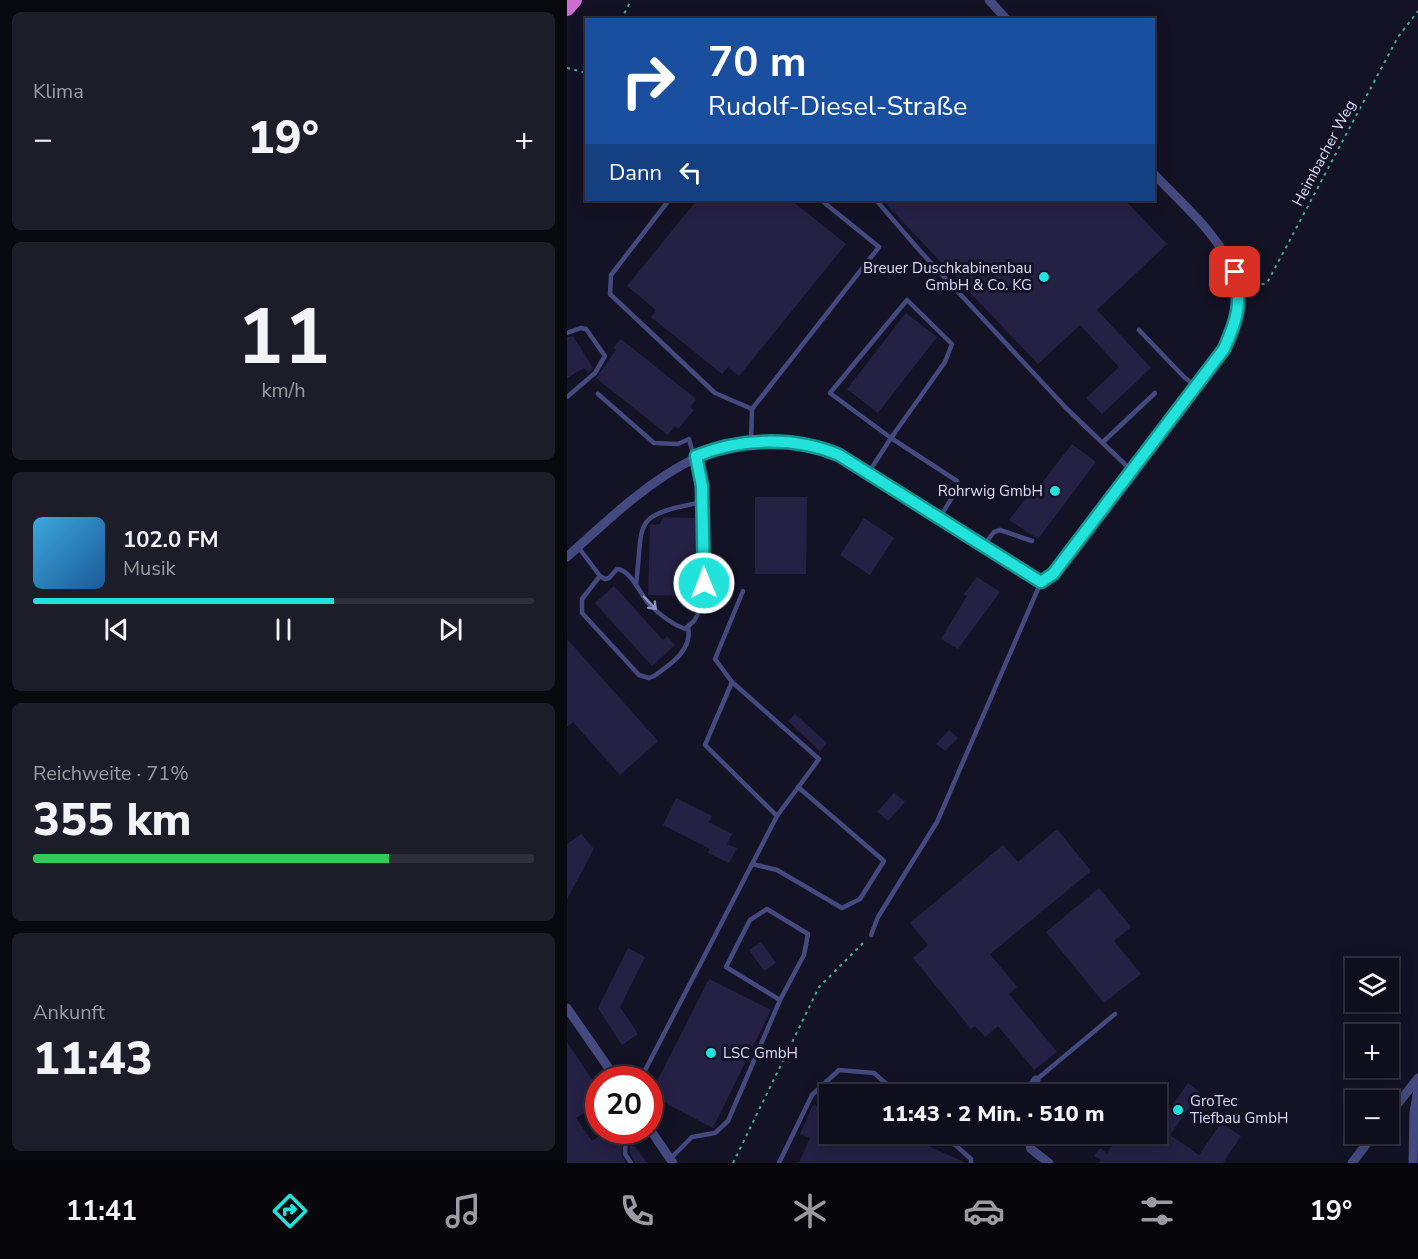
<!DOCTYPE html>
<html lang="de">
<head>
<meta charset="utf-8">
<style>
	:root { --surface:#0f0e1c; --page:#1d1c29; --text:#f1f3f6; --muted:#9b9ca3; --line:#2f2e3b; --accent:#21e3dc }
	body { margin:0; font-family:"Nunito Sans",sans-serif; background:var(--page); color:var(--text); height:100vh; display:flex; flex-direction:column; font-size:22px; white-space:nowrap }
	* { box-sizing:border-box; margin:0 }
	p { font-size:20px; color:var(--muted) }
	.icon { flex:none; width:33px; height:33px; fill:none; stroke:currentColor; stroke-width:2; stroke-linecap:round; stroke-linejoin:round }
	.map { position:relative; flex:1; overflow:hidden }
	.sheet { display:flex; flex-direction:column; gap:12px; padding:12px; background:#08080f; width:567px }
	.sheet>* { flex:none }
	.top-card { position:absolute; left:18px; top:18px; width:570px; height:183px; border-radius:0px; box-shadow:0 3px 15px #0003,0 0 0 2px var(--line); background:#1a4fa0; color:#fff; overflow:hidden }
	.tools { position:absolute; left:778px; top:958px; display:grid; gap:12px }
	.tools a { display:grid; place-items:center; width:54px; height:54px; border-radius:0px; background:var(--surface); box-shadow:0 3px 15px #0003,0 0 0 2px var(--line); font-size:30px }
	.speed { position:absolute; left:18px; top:1066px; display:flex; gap:12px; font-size:30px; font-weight:700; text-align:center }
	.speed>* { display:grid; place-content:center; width:78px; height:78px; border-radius:50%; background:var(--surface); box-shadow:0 3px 15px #0003,0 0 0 2px var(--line); line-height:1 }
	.speed .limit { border:9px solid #d22; background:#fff; color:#111 }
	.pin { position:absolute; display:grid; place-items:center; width:51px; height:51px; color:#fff; margin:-26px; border-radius:12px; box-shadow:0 3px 9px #0006 }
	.me { position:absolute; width:66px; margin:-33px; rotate:359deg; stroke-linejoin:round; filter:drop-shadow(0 0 4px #0008) }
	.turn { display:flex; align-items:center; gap:21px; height:126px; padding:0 24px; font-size:27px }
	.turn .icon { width:78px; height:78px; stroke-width:2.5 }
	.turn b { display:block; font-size:42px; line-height:51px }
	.then { display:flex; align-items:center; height:57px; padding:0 24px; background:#0003; gap:12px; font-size:22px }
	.big { font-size:45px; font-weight:800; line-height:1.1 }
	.sheet .widget { flex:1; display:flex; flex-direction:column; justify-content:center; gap:9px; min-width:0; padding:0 21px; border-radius:9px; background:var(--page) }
	.sheet .dial { align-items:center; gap:0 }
	.dial b { font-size:78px; line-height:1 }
	.song { display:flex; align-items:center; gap:18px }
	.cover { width:72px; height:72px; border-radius:9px; background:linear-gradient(135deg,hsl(200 70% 55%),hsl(210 70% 35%)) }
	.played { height:6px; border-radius:3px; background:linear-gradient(90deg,var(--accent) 60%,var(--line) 60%) }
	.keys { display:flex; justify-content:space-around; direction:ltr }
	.heat { display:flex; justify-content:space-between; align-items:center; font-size:33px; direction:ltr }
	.charge { height:9px; border-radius:4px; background:linear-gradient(90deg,#34c759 71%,var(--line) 0) }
	.trip { position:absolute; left:252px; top:1084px; width:348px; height:60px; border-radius:0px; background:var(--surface); box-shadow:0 3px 15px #0003,0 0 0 2px var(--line); font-weight:800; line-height:60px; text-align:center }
	.tabs { display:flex; height:96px; justify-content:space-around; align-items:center; background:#06060b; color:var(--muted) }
	.tabs .icon { width:42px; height:42px }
	.tabs .active { color:var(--accent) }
	.tabs b { font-size:27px; color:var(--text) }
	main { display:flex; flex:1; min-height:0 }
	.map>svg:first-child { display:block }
	.building { fill:#242145 }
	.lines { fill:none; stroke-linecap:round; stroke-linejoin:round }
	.path { stroke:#40ac96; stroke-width:2; stroke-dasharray:3 4.5; stroke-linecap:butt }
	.service { stroke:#444a7f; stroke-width:4.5 }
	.minor { stroke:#444a7f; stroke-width:9 }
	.trunk { stroke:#cd6cd2; stroke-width:16 }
	.oneway { stroke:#9094bd }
	.route-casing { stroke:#15948f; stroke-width:15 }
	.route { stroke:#21e3dc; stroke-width:10 }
	.poi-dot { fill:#21e3dc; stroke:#141326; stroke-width:2 }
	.labels { text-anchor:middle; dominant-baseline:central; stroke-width:6; stroke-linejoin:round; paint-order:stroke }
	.street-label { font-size:15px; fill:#ddddfb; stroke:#141326 }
	.poi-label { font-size:15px; fill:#ddddfb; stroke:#141326; text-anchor:end }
</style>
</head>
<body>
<main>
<section class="sheet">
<div class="widget"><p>Klima</p>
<div class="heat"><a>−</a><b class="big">19°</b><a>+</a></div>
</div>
<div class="widget dial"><b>11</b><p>km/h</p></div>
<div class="widget">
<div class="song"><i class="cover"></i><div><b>102.0 FM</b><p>Musik</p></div></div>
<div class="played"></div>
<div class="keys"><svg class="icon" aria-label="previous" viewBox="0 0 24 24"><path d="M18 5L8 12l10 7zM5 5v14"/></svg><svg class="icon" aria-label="pause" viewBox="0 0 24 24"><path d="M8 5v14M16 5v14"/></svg><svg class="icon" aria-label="next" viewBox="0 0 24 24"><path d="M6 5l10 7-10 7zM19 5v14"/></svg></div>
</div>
<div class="widget"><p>Reichweite · 71%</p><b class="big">355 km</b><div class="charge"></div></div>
<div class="widget"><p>Ankunft</p><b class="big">11:43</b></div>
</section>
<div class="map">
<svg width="851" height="1163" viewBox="0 0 851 1163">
	<rect width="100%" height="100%" fill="#141326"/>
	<g class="building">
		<polygon points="130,200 224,200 279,244 172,376 161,367 155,374 84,317 89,310 60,286"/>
		<polygon points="315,200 558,200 600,244 530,310 584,368 535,414 519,398 552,367 513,325 471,364"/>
		<polygon points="339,313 370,337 311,413 280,389"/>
		<polygon points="6,336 26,368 22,372 17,368 0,378 0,337"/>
		<polygon points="54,339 129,399 123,407 127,410 111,429 108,426 101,435 29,378 49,350 46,348"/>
		<polygon points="505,444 529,462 471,539 442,520 465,490 468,492"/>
		<polygon points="188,497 240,497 239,574 188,574"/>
		<polygon points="96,517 130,518 127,596 81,595 83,525 93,524"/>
		<polygon points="297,518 327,538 303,575 273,555"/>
		<polygon points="410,577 433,592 391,649 374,639 400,596 397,594"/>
		<polygon points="47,586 96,640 100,636 108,645 85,666 28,603"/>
		<polygon points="0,639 91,741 53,775 6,722 0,727"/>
		<polygon points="228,714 260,743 253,751 221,721"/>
		<polygon points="382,730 391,738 378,751 369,744"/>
		<polygon points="327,793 338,802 321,821 310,812"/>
		<polygon points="109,798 145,816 142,822 165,834 160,844 170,848 162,863 141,853 143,849 96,825"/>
		<polygon points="490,829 524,871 423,954 450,987 442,994 490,1052 467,1070 431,1026 418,1037 408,1026 404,1029 346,958 361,945 343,923 436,845 451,862"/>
		<polygon points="14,834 27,849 0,899 0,844"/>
		<polygon points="532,888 564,927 547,941 574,974 537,1003 479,932"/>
		<polygon points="194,942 209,963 197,971 182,950"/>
		<polygon points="61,948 78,957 53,1007 71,1034 55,1045 31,1008"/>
		<polygon points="142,979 204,1010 146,1128 83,1095"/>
		<polygon points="0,1042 32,1090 32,1103 9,1118 25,1141 39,1131 57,1131 54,1154 59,1163 0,1163"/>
		<polygon points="621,1083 633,1092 603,1135 632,1155 654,1123 674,1136 656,1163 532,1163 534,1160 527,1156 533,1148 540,1153 553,1134 566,1139 569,1134 590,1134 590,1127"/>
		<polygon points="262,1092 262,1134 335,1134 399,1163 232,1163 243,1138 233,1134 246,1105 255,1109"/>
		<polygon points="63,1140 80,1163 68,1163 63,1153"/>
	</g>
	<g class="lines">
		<g class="path">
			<polyline points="54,20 64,0"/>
			<polyline points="0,68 20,73"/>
			<polyline points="680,288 700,283 831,37 851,11"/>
			<polyline points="166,1163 252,987 298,941"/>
		</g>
		<g class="service">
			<polyline points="102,200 44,275 43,294 148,393 185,409"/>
			<polyline points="309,200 353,251 500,409 564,470"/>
			<polyline points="572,330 617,377 630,387"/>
			<polyline points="0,333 14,328 19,329 38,356 28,373 0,397"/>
			<polyline points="536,442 588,393"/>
			<polyline points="184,443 185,409 312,247 254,200"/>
			<polyline points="302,472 324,438 263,393 340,300 385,344 378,362 324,438 390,481 391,488 373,517"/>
			<polyline points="417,545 427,532 433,530 465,541"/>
			<path d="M12,548L33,576L38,579L42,578L50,569C64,570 73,594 82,604C92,614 105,624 118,629L127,621L134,608L137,583L135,486L122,439L111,444L87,443L31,394"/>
			<path d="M33,576L15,599V613L72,675L82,678L87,676C103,665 126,650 121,627"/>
			<path d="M69,585C77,519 63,516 136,502"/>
			<polyline points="165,682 148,659 176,591"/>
			<polyline points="185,864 210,870 275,908 293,899 317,861 231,787"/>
			<polyline points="304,935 311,917 370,822 474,582"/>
			<polyline points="73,1080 210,816 252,759 165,682 138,745 210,816"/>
			<polyline points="469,1080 548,1014"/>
			<polyline points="376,1134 404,1159 404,1163"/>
			<polyline points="103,1159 125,1137 148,1133 161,1121 213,1000 159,967 183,920 200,909 241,934 237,955 213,1000"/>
			<polyline points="64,1163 58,1154 59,1136 66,1131"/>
			<polyline points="212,1163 245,1095 272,1070 307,1073 332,1095"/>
		</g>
		<g class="minor">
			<polyline points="422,0 440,20"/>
			<path d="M0,557C78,486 157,407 271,455L474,582L486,574L657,349C662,338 670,326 671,315C678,254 624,214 586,173"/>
			<polyline points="0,1008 50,1080"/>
			<polyline points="459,1095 469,1080"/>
			<polyline points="822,1115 851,1078"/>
			<polyline points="82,1128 106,1163"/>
			<polyline points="460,1134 464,1149 482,1163"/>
			<polyline points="785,1163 807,1134"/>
			<polyline points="846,1163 847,1112 851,1090"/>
		</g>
		<polyline class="trunk" points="0,8 7,0"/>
	</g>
	<defs><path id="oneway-shaft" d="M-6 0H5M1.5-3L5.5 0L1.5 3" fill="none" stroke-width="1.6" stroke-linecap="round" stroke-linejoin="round" transform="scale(1.5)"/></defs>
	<use class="oneway" href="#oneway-shaft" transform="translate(83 603) rotate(46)"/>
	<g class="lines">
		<g class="route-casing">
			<path id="route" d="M137,583L135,486L129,456C173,438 227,436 272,455L474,582L486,574L657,349C670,320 675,304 668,272"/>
		</g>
		<use href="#route" class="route"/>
	</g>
	<g class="poi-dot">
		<circle cx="477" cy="277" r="6"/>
		<circle cx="488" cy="491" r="6"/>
		<circle cx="144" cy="1053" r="6"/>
		<circle cx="611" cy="1110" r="6"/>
	</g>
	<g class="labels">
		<g class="street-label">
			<text transform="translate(757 153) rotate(-62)">Heimbacher Weg</text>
		</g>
		<g class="poi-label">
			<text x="465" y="268">Breuer Duschkabinenbau<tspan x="465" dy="17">GmbH &amp; Co. KG</tspan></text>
			<text x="476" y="491">Rohrwig GmbH</text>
			<text x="156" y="1053" text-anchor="start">LSC GmbH</text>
			<text x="623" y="1101" text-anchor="start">GroTec<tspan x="623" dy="17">Tiefbau GmbH</tspan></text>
		</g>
	</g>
</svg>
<div class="tools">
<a><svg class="icon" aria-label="layers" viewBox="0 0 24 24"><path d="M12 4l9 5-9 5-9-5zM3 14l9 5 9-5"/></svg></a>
<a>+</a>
<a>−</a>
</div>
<div class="speed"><div class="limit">20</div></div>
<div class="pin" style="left:668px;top:272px;background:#d93025"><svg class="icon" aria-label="arrive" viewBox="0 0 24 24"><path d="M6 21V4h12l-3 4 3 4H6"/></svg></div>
<svg class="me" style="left:137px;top:583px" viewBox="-20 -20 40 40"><circle r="17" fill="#21e3dc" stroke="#fff" stroke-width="3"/><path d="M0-11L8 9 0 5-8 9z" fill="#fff"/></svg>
<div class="trip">11:43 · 2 Min. · 510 m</div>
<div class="top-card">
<div class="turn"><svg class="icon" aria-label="right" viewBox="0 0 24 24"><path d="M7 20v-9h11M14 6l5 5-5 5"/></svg><div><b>70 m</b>Rudolf-Diesel-Straße</div></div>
<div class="then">Dann<svg class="icon" aria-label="left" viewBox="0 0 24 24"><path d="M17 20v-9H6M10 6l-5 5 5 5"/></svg></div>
</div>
</div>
</main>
<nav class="tabs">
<b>11:41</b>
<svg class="icon active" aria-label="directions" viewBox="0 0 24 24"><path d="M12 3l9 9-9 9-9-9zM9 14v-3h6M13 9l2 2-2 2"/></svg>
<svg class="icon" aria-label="music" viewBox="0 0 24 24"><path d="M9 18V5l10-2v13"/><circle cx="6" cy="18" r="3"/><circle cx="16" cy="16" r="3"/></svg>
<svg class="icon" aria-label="phone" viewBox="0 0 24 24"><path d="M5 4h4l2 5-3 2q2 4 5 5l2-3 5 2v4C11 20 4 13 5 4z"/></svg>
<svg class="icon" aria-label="climate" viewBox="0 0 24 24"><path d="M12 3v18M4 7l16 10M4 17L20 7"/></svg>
<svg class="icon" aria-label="car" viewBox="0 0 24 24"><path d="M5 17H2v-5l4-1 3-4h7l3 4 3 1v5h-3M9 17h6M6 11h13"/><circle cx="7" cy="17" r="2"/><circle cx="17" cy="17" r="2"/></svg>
<svg class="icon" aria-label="filters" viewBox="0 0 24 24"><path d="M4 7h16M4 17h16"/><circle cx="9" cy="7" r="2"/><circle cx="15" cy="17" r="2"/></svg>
<b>19°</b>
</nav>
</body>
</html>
